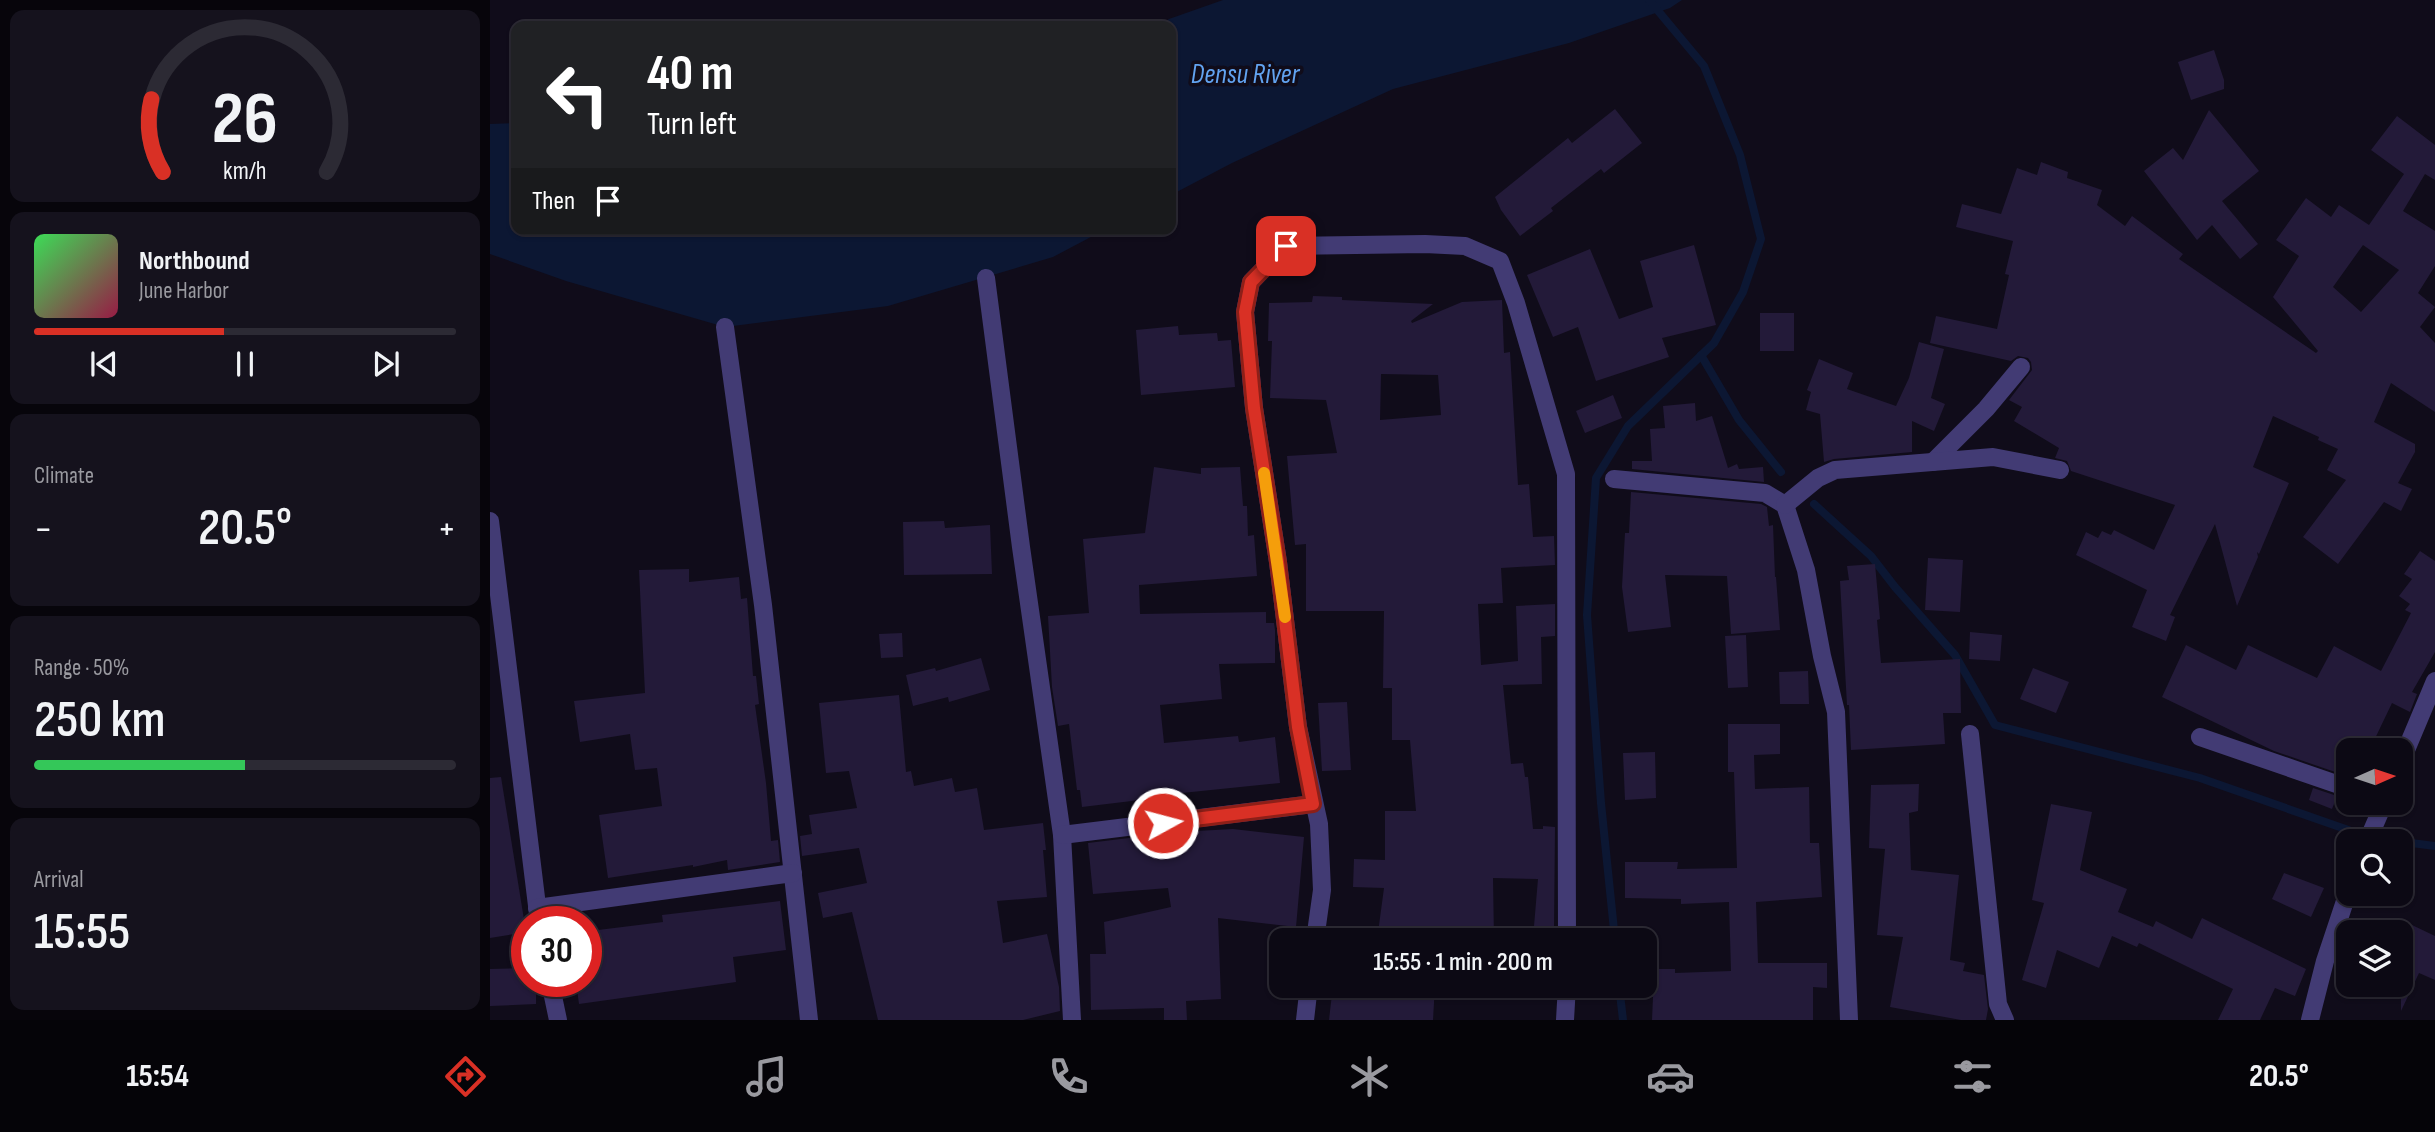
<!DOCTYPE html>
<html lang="en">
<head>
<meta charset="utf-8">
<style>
	:root { --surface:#0c0914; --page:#15121d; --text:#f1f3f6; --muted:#9a9aa0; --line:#2c2a34; --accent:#d93025 }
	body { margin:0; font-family:"Sofia Sans Condensed",sans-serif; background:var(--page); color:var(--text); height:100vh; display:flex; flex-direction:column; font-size:26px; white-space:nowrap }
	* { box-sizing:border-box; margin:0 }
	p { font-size:23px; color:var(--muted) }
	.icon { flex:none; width:38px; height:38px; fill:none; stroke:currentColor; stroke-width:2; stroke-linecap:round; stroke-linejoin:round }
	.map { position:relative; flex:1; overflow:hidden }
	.drawer { display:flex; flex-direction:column; gap:10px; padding:10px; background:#07050b; width:490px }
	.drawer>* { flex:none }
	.top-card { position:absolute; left:21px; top:21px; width:665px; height:214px; border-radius:14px; box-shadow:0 2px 5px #0004,0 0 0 2px var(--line); background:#202124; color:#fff; overflow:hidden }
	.needle { width:46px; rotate:87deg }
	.tools { position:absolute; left:1846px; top:738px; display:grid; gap:14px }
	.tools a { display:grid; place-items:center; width:77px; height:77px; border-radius:14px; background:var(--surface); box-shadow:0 2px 5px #0004,0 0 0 2px var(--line); font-size:35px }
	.speed { position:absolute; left:21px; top:906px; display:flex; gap:14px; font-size:35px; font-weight:700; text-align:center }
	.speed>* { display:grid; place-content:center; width:91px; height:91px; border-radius:50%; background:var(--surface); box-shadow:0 2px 5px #0004,0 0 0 2px var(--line); line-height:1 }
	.speed .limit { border:10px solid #d22; background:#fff; color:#111 }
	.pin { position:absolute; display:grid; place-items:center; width:60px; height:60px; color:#fff; margin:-30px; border-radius:14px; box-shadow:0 4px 10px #0006 }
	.me { position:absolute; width:77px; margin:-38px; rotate:83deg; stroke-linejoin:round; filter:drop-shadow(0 0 5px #0008) }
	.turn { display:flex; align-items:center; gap:24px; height:147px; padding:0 21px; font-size:32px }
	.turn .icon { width:91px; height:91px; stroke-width:2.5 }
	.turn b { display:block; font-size:49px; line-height:60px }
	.then { display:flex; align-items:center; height:66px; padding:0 21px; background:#0003; gap:14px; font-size:26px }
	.big { font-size:52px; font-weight:600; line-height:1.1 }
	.drawer .card { flex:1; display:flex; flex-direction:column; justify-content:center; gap:10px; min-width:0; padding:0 24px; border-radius:14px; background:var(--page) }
	.drawer .dial { align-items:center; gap:0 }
	.dial svg { height:182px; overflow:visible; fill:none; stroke:var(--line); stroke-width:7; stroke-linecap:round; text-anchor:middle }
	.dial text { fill:var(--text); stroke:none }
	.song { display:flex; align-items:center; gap:21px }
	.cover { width:84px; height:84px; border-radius:10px; background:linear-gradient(135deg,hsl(130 70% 55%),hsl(340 70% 35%)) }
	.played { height:7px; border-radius:4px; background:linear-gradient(90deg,var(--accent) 45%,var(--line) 45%) }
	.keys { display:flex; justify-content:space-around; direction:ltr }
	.heat { display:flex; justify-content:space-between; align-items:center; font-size:38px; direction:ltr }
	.charge { height:10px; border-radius:5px; background:linear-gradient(90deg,#34c759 50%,var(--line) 0) }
	.trip { position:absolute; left:779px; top:928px; width:388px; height:70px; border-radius:14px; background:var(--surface); box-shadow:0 2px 5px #0004,0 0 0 2px var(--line); font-weight:600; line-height:70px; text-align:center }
	.menu { display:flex; height:112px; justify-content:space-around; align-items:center; background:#050408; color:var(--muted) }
	.menu .icon { width:49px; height:49px }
	.menu .current { color:var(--accent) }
	.menu b { font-size:32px; color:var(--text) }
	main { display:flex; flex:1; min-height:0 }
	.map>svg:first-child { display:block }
	.water { fill:#0c1733 }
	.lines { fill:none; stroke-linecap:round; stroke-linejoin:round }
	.stream { stroke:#0c1733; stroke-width:8 }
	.building { fill:#231a39; fill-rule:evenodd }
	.minor { stroke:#423b74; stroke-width:18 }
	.route-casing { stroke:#8d1f18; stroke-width:18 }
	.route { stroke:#d93025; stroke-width:12 }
	.slow { stroke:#f59e0b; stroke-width:12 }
	.labels { text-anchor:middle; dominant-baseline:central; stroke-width:7; stroke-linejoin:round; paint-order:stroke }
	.water-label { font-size:28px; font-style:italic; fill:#62a3f0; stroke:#100c1a }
</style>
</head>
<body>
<main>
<section class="drawer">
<div class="card dial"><svg viewBox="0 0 100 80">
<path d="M14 69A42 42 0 1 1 86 69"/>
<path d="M14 69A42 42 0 0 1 9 37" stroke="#d93025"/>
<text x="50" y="56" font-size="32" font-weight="700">26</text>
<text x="50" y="72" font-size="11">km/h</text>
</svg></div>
<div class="card">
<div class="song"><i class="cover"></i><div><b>Northbound</b><p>June Harbor</p></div></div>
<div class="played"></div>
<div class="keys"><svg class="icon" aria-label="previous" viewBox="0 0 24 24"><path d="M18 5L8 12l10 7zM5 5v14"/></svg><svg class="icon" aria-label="pause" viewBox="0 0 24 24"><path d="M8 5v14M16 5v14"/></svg><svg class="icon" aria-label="next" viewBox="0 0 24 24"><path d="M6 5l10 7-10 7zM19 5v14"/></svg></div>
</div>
<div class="card"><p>Climate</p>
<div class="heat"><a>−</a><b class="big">20.5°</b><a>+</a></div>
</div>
<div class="card"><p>Range · 50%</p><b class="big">250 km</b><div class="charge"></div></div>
<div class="card"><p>Arrival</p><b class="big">15:55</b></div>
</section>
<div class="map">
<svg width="1945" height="1020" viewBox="0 0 1945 1020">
	<rect width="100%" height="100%" fill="#100c1a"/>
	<g class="water">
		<polygon points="733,0 1192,0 1180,8 1079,43 903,89 742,163 681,195 681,26 668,26 679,19"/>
		<polygon points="26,123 26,229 616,229 563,257 398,306 235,327 76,281 0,254 0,124"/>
	</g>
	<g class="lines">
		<g class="stream">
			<polyline points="1211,355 1249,420 1291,472"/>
			<polyline points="1324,504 1381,556 1405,587 1465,655 1505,725 1710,778 1864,832"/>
			<polyline points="1898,840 1945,846"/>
			<polyline points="1125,940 1111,803 1097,615 1106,478 1138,426 1224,343 1253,292 1271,239 1250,155 1214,66 1159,0"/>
			<polyline points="1129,985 1133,1020"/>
		</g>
	</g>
	<g class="building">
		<polygon points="1724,50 1734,80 1734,89 1701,100 1688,62"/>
		<polygon points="1125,109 1152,143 1114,173 1111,169 1061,208 1063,211 1030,236 1011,210 1005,197 1078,138 1082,143"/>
		<polygon points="1719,110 1769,171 1732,201 1768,244 1750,259 1722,225 1707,240 1654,171 1683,148 1693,160"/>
		<path d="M1907,116L1945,145V180L1935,174L1913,211L1945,231V266L1928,293L1945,307L1930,327L1945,343V412L1901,383L1884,422L1925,444V452L1908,483L1922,489L1911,511L1894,502L1848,564L1813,537L1856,480L1837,470L1848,449L1828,440L1829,437L1783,416L1763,467L1799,483L1769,554L1767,552L1768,557L1747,606L1725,524L1680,615L1685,617L1676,641L1642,627L1657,590L1586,555L1596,532L1608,538L1612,531L1621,535L1624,530L1664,550L1685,505L1581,471L1577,461L1565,458L1569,448L1524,421L1532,407L1519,400L1542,370L1541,362L1538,358L1528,356L1521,361L1440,343L1446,316L1507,329L1519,275L1515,274L1523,241L1466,227L1472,204L1511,214L1527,168L1547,175L1551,162L1578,172L1577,178L1612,190L1607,205L1635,226L1642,216L1693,254L1689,259L1826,353L1828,351L1783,297L1809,256L1786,240L1816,198L1841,217L1849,205L1879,225L1914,174L1881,150ZM1873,245L1909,270L1871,312L1843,287Z"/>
		<polygon points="1204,245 1226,325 1172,338 1179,357 1106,381 1088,327 1063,337 1037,275 1100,249 1129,319 1163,307 1150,261"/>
		<path d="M823,296L852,297V300L943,304L921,321L922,323L972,302L1012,300L1014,353L1020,352L1028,485L1039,484L1043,537L1064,536L1065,565L1011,568L1013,603L988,604L991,665L1028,661L1026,606L1065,604V636L1051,637L1052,684L1013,685L1021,764L1033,763L1035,777H1038L1043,829H1053V826L1065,827L1064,928L1044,926L1048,879L1003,878L1004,940H887L894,888L863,887L864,859L895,860V811H926L920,740H902V688H893L894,611H816V544L805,545L797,456L847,453L836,400L780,398L782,341H778L779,303L822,302ZM891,374L948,375L951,415L890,420Z"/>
		<rect x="1270" y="313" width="34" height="38"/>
		<polygon points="688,326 689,335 727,333 728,341 741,340 745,387 651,395 646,330"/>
		<polygon points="1429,342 1454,349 1441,398 1455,404 1444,431 1422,421 1422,452 1344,459 1334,462 1330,414 1316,410 1321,392 1317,390 1329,359 1363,373 1357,389 1406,406 1419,378"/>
		<polygon points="1123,395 1132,418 1095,433 1086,411"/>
		<polygon points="1205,403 1206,421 1222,416 1238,468 1247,464 1249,469 1273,467 1274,482 1142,469 1142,461 1162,461 1160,429 1175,428 1173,406"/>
		<polygon points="664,467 711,474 711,468 750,467 753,506 757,506 758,536 764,535 767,576 649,585 650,614 776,612 776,623 784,623 785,630 785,663 729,664 732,699 670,705 674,743 748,736 749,742 785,737 790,783 682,794 683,796 592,807 590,790 587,790 579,724 568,726 562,687 558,616 599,613 593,539 655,533"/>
		<polygon points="1141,492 1271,504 1277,507 1279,526 1283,525 1285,577 1286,577 1290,630 1241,634 1237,576 1175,575 1181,627 1138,632 1132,587 1135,533 1139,533"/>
		<polygon points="454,521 455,528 500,525 502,574 414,575 413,522"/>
		<polygon points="1930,551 1945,561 1945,652 1922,692 1927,694 1920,712 1902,703 1879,751 1858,751 1858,764 1854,775 1784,751 1672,697 1696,645 1746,670 1758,645 1827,678 1844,646 1891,671 1921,613 1915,610 1920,604 1909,596 1922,579 1914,574"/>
		<polygon points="1438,558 1473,560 1470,612 1435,610"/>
		<polygon points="1385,564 1390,619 1387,620 1391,663 1470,659 1471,713 1453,713 1455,744 1361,750 1359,705 1357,705 1350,581 1359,580 1357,566"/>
		<polygon points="199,569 199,582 249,577 251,599 257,598 263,676 266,676 269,704 265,705 276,783 281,841 288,840 290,862 238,870 237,860 203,867 203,865 118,878 109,815 172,806 167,768 145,770 140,734 90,742 84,701 155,693 149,570"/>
		<polygon points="1480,632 1512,635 1510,661 1479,659"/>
		<polygon points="412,633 413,657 391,658 389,634"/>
		<polygon points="1256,635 1258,687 1238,688 1235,636"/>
		<polygon points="491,658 500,690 459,702 458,697 423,706 416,675 445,668 446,671"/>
		<polygon points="1543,668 1579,682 1566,713 1530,699"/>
		<polygon points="1318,671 1319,704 1290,704 1289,672"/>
		<polygon points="409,695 416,772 421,771 424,786 462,778 465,792 487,788 494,830 553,823 556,850 553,850 557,897 507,901 513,943 557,934 569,987 570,1011 533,1020 388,1020 362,912 333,918 328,893 377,883 369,848 312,856 310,836 322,834 319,815 367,808 359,771 336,773 329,703"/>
		<polygon points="857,702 861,770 832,771 828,703"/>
		<polygon points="1238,724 1290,724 1290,754 1264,755 1265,789 1319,787 1320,843 1329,843 1332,897 1266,902 1268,963 1337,963 1337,988 1323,987 1323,1020 1162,1020 1163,997 1155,997 1155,969 1185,969 1185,973 1241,971 1239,902 1191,904 1191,899 1135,898 1135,862 1188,862 1187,869 1247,868 1244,772 1238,772"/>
		<polygon points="1165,752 1166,798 1135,800 1133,753"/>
		<polygon points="11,777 36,932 0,938 0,778"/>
		<polygon points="1429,784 1428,811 1419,813 1421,870 1469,875 1460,960 1475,963 1473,971 1494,975 1498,1009 1496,1020 1471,1020 1400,1007 1413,937 1387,935 1395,849 1379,848 1381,785"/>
		<polygon points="1823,788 1847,796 1842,809 1819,800"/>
		<polygon points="1561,804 1602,812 1590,870 1637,889 1628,912 1663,927 1666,921 1702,939 1712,918 1816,969 1805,996 1785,988 1770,1020 1728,1020 1743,989 1649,943 1647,947 1622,936 1609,968 1567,950 1556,988 1532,980 1554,903 1542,900"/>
		<polygon points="743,829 814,837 806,927 728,918 731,999 696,1001 697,1020 674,1020 674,1008 601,1010 600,954 616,954 614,922 681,907 678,888 603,894 598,843 688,832"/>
		<polygon points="1794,873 1834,888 1821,917 1782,899"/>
		<polygon points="290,901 296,950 243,957 246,982 89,1004 86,982 96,982 96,953 103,952 100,931 173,922 172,915"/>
		<polygon points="1922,925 1945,936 1945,980 1929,973 1911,1011 1911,947"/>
		<polygon points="37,968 37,982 46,982 46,1004 0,1006 0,969"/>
		<polygon points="843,985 945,985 943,1020 839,1020"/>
	</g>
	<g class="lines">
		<g class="minor">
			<polyline points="496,278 531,547 572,835 582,1020"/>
			<polyline points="235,327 273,605 319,1020"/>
			<polyline points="1443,462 1496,409 1531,367"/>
			<polyline points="1124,479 1275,493 1295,505 1316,570 1332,656 1346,712 1359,1020"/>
			<polyline points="1295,505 1328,478 1345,470 1503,457 1570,470"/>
			<polyline points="0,521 49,922"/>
			<polyline points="1480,734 1508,1004 1515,1020"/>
			<polyline points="1710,737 1858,788"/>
			<polyline points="1911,762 1945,681"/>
			<polyline points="572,835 823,804"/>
			<polyline points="1877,842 1894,803"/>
			<polyline points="47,908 303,873"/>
			<polyline points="825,940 832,890 829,824 808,727 788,562 764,408 755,312 761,282 796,246 935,244 975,246 1010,261 1026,303 1076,474 1077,940"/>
			<polyline points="60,982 68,1020"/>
			<polyline points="815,1020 819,985"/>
			<polyline points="1075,1020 1077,985"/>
			<polyline points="1820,1020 1835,961 1858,892"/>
		</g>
	</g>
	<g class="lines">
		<g class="route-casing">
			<polyline id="route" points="673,823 823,804 808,727 788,562 764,408 755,312 761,282 796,246"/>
		</g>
		<use href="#route" class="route"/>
		<polyline class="slow" points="774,473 795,617"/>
	</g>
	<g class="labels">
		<g class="water-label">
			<text x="755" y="74">Densu River</text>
		</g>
	</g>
</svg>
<div class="tools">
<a><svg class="needle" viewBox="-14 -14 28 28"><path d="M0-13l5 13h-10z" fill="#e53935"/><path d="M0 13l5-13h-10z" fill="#9a9aa0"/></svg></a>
<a><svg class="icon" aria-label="search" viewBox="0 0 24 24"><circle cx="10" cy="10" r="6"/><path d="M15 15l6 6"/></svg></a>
<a><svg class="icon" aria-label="layers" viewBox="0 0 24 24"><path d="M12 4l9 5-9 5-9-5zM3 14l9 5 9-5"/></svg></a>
</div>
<div class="speed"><div class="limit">30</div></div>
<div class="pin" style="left:796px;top:246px;background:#d93025"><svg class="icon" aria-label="arrive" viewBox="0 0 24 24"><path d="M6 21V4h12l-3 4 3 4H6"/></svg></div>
<svg class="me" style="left:673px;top:823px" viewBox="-20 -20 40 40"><circle r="17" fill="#d93025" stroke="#fff" stroke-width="3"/><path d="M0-11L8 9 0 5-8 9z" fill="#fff"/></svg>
<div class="trip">15:55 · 1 min · 200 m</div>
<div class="top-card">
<div class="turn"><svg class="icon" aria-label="left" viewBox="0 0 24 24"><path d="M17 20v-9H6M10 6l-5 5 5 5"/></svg><div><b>40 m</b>Turn left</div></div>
<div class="then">Then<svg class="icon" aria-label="arrive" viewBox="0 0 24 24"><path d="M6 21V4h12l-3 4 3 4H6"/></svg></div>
</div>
</div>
</main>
<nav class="menu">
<b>15:54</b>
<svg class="icon current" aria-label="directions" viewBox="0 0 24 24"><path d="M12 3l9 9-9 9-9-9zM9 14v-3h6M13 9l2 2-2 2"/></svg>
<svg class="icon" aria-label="music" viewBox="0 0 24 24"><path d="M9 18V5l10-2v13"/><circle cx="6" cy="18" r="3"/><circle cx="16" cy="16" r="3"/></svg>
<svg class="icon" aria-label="phone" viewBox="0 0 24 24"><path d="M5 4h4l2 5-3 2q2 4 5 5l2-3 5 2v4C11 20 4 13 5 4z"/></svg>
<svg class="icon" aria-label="climate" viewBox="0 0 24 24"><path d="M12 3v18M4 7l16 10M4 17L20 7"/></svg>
<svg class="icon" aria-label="car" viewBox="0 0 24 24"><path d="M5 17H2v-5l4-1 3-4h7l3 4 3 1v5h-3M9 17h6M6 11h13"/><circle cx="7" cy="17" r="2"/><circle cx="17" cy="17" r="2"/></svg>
<svg class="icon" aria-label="filters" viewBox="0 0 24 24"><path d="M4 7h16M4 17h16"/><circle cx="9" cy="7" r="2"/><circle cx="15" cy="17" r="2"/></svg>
<b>20.5°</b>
</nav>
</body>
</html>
